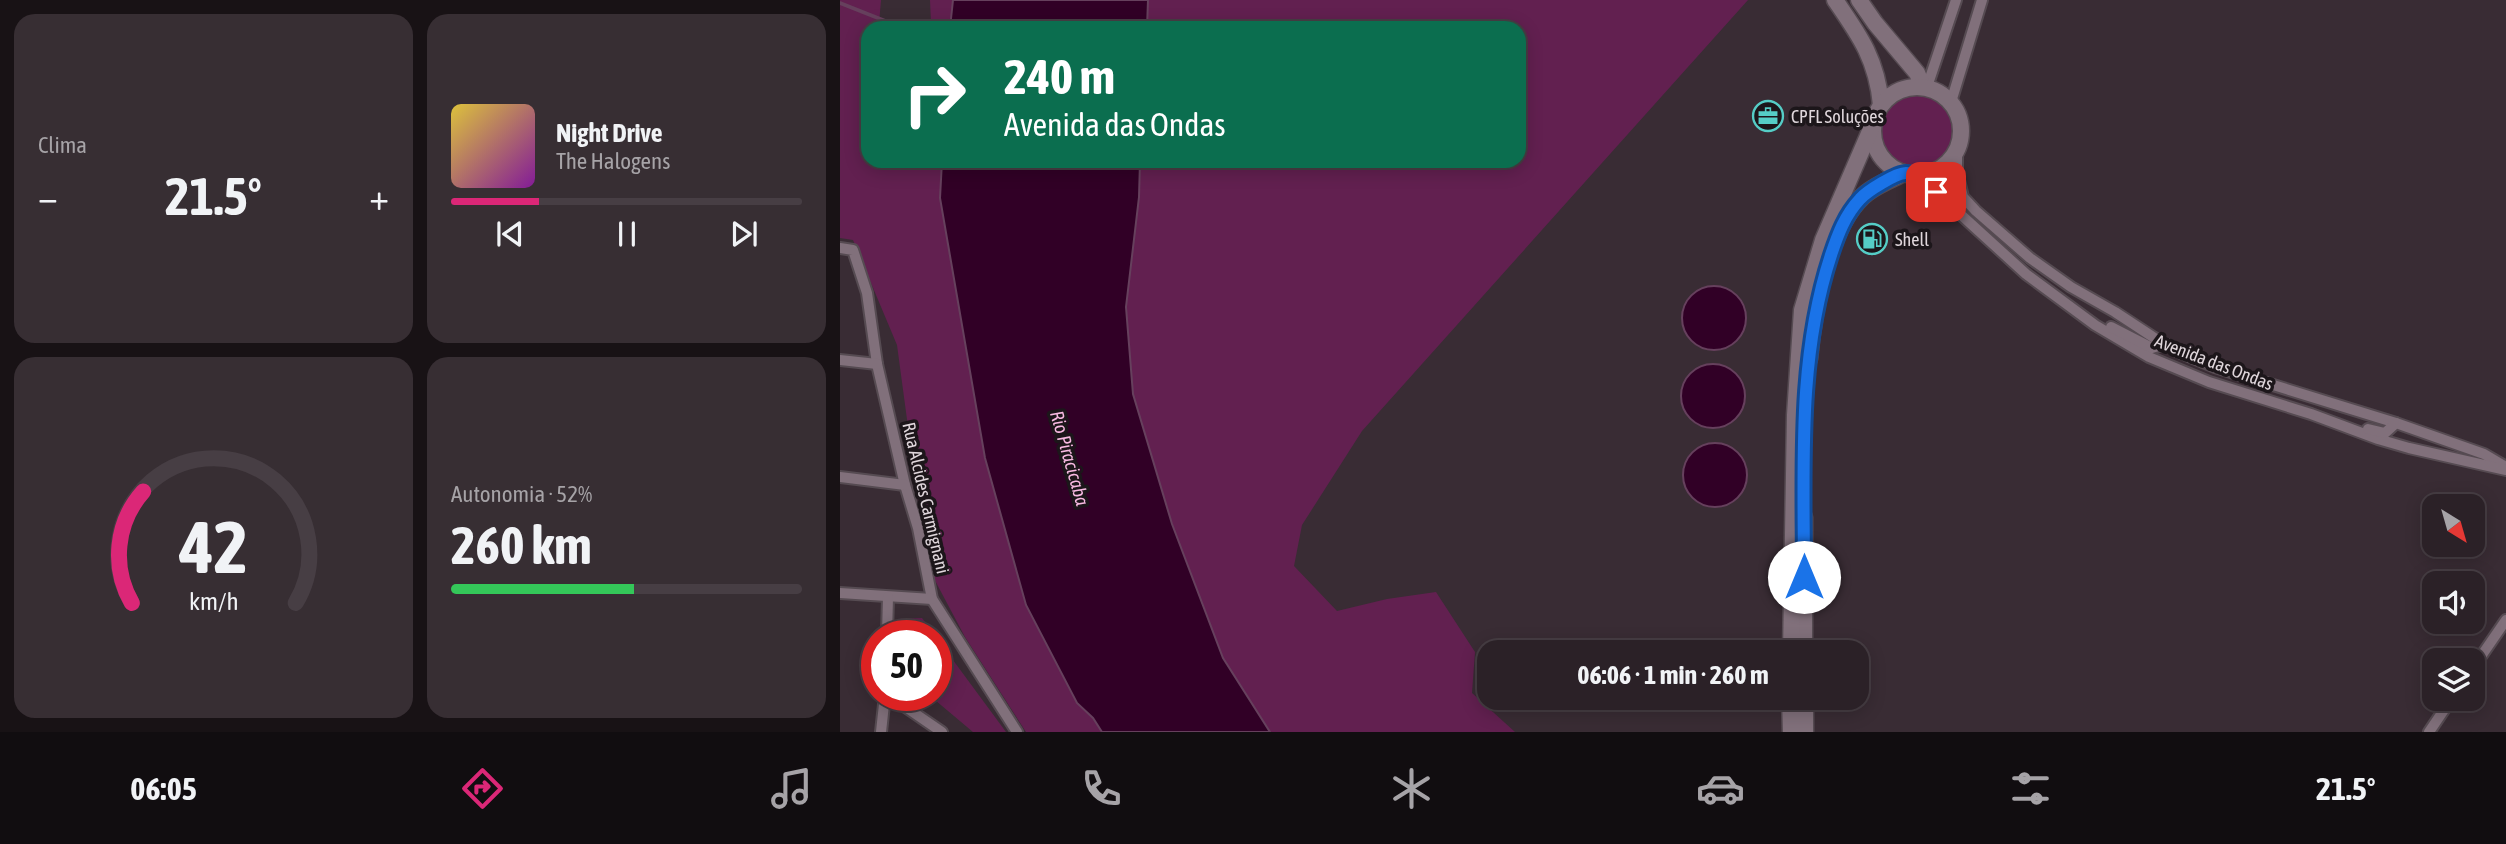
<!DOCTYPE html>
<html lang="pt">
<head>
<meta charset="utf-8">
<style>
	:root { --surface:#2b2127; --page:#372e33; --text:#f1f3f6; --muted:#a6a3a7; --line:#473e44; --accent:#db2777 }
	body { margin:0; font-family:"Asap Condensed",sans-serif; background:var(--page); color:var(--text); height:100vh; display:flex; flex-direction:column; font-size:26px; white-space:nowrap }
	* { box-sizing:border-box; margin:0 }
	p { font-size:23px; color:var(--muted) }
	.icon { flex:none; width:38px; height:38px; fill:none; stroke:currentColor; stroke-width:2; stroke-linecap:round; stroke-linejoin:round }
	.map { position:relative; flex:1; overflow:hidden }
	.sheet { display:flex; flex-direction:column; gap:14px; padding:14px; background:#181215; width:840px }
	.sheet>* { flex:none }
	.top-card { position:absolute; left:21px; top:21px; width:665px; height:147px; border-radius:21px; box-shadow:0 4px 18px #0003,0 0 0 2px var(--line); background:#0b6e4f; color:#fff; overflow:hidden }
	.needle { width:46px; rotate:143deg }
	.fabs { position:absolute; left:1582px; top:494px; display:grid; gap:14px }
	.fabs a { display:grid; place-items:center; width:63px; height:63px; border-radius:14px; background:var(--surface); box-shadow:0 4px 18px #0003,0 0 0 2px var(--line); font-size:35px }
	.speed { position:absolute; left:21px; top:620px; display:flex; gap:14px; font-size:35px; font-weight:700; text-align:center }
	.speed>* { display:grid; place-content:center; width:91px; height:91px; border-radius:50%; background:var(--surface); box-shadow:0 4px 18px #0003,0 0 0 2px var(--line); line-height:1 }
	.speed .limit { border:10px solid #d22; background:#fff; color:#111 }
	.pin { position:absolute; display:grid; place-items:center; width:60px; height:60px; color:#fff; margin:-30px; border-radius:14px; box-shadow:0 4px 10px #0006 }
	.me { position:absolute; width:77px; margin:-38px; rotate:0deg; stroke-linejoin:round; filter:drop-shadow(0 0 5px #0008) }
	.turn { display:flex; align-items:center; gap:24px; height:147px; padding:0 28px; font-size:32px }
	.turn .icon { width:91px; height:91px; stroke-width:2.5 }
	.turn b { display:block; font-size:49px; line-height:60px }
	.big { font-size:52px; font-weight:700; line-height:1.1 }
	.sheet .card { flex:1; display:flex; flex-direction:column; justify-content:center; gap:10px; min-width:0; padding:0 24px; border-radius:21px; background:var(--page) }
	.sheet .dial { align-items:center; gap:0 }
	.dial svg { height:182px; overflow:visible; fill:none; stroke:var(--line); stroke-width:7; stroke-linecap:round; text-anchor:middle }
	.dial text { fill:var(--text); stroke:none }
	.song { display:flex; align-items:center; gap:21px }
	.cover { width:84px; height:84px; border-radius:10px; background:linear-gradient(135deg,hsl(50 70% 55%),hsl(290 70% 35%)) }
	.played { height:7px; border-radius:4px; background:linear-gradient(90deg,var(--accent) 25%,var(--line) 25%) }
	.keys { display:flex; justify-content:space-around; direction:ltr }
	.heat { display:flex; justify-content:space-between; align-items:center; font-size:38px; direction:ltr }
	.charge { height:10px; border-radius:5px; background:linear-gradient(90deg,#34c759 52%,var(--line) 0) }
	.sheet .tiles { flex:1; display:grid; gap:14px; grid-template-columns:repeat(2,1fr) }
	.trip { position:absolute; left:637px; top:640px; width:392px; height:70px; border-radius:21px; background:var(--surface); box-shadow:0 4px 18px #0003,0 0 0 2px var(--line); font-weight:700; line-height:70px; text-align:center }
	.tabs { display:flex; height:112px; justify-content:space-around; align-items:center; background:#110d10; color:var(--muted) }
	.tabs .icon { width:49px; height:49px }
	.tabs .active { color:var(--accent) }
	.tabs b { font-size:32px; color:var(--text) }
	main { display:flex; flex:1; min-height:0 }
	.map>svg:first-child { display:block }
	.green { fill:#622050 }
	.water { fill:#310026; stroke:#66405d; stroke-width:2 }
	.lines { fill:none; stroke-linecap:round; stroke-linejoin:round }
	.stream { stroke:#66405d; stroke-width:3.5 }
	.minor-casing { stroke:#564b52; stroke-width:14 }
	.secondary-casing { stroke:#564b52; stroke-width:19 }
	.minor { stroke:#81707b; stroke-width:10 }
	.secondary { stroke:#81707b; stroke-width:16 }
	.route-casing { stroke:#114b97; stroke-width:18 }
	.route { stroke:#1a73e8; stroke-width:12 }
	.labels { text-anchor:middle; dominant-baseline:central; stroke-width:7; stroke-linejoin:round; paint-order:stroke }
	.poi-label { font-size:18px; fill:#e0d7dc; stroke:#1c161a; text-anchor:start }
	.street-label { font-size:18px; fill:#e0d7dc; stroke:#1c161a }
	.water-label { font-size:19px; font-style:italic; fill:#f8b9e2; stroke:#1c161a }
</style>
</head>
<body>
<main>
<section class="sheet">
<div class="tiles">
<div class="card"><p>Clima</p>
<div class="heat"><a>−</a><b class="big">21.5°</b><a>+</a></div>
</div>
<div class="card">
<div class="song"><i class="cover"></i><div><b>Night Drive</b><p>The Halogens</p></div></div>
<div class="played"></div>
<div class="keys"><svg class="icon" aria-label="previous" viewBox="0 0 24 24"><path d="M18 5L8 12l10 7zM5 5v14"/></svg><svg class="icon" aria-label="pause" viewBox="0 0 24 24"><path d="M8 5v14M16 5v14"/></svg><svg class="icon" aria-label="next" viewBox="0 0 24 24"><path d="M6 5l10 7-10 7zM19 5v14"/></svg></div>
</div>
<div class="card dial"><svg viewBox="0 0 100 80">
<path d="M14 69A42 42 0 1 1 86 69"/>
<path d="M14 69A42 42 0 0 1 19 20" stroke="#db2777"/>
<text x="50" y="56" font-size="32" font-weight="700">42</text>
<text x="50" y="72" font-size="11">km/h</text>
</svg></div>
<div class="card"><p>Autonomia · 52%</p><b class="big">260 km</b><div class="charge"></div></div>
</div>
</section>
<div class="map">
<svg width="1666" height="732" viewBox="0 0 1666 732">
	<rect width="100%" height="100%" fill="#392c34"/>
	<g class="green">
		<polygon points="0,0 41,0 39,24 91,23 90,0 113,0 110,28 28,28 28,161 102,161 100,198 145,458 186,605 237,703 253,718 262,732 186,732 125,637 91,573 75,479 57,345 13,240 0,238"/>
		<polygon points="308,0 908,0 522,431 462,525 454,566 497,611 547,599 596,592 635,652 632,693 675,732 430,732 383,658 332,524 293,394 286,307 299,197 300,161 679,161 679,28 307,28"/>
		<circle cx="1077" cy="131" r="36"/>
		<polygon points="82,618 95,635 60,635 57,619"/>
		<polygon points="96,637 166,732 133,732 89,695 96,695"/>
	</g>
	<g class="water">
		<polygon points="113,0 308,0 307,28 110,28"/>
		<polygon points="102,161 300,161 299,197 286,307 293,394 332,524 383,658 430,732 262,732 253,718 237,703 186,605 145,458 100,198"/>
		<circle cx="874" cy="318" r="32"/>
		<circle cx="873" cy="396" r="32"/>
		<circle cx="875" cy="475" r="32"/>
	</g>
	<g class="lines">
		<polyline class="stream" points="0,3 53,24 76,28"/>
		<g class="minor-casing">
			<g id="minor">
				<polyline points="1087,87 1116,0"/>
				<polyline points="1111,102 1142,0"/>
				<polyline points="1117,149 1117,172 1123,197 1136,211 1190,258 1231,287 1275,312 1313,337 1339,352 1375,367 1556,423 1644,454 1666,467"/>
				<polyline points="1081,174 1096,192 1186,274 1255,325 1309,357 1369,382 1471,414 1538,439 1569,448 1666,470"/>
				<polyline points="0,248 13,250 27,293 37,364 65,485 78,528 92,599 177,732"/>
				<polyline points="1271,327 1312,348 1325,344"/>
				<polyline points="0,360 37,364"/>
				<polyline points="1528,429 1545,433 1556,423"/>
				<polyline points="0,477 65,485"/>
				<polyline points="0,593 92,599"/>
				<polyline points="47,635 48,597"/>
				<polyline points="1633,668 1666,620"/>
				<polyline points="48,695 102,732"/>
				<polyline points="41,732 45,695"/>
				<polyline points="1589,732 1612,698"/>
			</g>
		</g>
		<g class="secondary-casing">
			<g id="secondary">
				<path d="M995,0C1020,36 1037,60 1041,105"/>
				<polyline points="1019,0 1035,23 1077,73 1083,87"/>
				<circle cx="1077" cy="131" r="44"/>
				<path d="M969,359C973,313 988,229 1022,197C1033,186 1050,180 1064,173"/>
				<polyline points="964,517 964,653"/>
				<polyline points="951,653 955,415 962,310 983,240 1034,122"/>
				<polyline points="950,698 951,732"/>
				<polyline points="965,698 965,732"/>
			</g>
		</g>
		<use href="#minor" class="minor"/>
		<use href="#secondary" class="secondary"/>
	</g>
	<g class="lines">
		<g class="route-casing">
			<path id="route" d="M964,577C964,469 957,358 991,255C998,234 1005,215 1020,199C1027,191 1056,173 1066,173C1071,173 1076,175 1082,174L1096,192"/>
		</g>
		<use href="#route" class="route"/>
	</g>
	<defs>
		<g id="office-ring" transform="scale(1.575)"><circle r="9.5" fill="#1c161a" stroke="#55cdc6" stroke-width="1.5"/><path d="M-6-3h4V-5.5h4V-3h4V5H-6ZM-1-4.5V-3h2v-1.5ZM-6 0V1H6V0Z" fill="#55cdc6"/></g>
		<g id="fuel-ring" transform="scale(1.575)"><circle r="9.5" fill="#1c161a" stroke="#55cdc6" stroke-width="1.5"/><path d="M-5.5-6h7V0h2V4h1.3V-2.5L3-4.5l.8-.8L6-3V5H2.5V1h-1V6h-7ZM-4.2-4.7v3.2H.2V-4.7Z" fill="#55cdc6"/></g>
	</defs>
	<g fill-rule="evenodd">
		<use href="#office-ring" x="928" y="116"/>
		<use href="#fuel-ring" x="1032" y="239"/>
	</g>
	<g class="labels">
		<g class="poi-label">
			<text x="951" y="116">CPFL Soluções</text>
			<text x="1055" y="239">Shell</text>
		</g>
		<g class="street-label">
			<text transform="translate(1374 362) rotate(21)">Avenida das Ondas</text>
			<text transform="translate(86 498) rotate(77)">Rua Alcides Carmignani</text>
		</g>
		<g class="water-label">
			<text transform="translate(230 458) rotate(74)">Rio Piracicaba</text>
		</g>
	</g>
</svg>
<div class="fabs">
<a><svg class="needle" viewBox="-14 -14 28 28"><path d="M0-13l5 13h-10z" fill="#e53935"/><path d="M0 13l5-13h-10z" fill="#a6a3a7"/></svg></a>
<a><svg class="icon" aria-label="sound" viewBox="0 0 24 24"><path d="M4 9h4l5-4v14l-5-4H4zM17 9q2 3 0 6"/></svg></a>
<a><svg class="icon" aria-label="layers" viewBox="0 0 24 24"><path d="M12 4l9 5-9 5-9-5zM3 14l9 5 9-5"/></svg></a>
</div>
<div class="speed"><div class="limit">50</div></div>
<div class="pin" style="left:1096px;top:192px;background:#d93025"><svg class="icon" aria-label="arrive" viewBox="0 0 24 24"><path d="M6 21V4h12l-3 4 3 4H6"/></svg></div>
<svg class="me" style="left:964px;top:577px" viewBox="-20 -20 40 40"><circle r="19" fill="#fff"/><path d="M0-13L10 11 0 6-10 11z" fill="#1a73e8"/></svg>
<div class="trip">06:06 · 1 min · 260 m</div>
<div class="top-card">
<div class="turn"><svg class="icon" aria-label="right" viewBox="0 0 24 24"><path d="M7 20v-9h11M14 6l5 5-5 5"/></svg><div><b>240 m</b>Avenida das Ondas</div></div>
</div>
</div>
</main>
<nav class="tabs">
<b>06:05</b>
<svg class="icon active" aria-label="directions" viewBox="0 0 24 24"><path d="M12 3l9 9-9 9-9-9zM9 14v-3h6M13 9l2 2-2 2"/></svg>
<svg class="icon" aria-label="music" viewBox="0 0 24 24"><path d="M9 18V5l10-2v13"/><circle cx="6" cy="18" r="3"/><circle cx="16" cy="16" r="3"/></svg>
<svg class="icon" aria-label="phone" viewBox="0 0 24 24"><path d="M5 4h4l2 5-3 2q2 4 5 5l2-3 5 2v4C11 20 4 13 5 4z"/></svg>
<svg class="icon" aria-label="climate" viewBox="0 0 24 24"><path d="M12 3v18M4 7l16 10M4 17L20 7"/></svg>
<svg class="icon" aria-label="car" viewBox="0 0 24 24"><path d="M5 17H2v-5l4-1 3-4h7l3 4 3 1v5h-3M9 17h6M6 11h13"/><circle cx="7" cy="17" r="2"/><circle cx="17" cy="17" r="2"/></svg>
<svg class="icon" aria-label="filters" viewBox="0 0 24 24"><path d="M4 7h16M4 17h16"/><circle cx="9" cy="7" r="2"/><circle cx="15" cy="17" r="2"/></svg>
<b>21.5°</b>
</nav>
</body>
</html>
